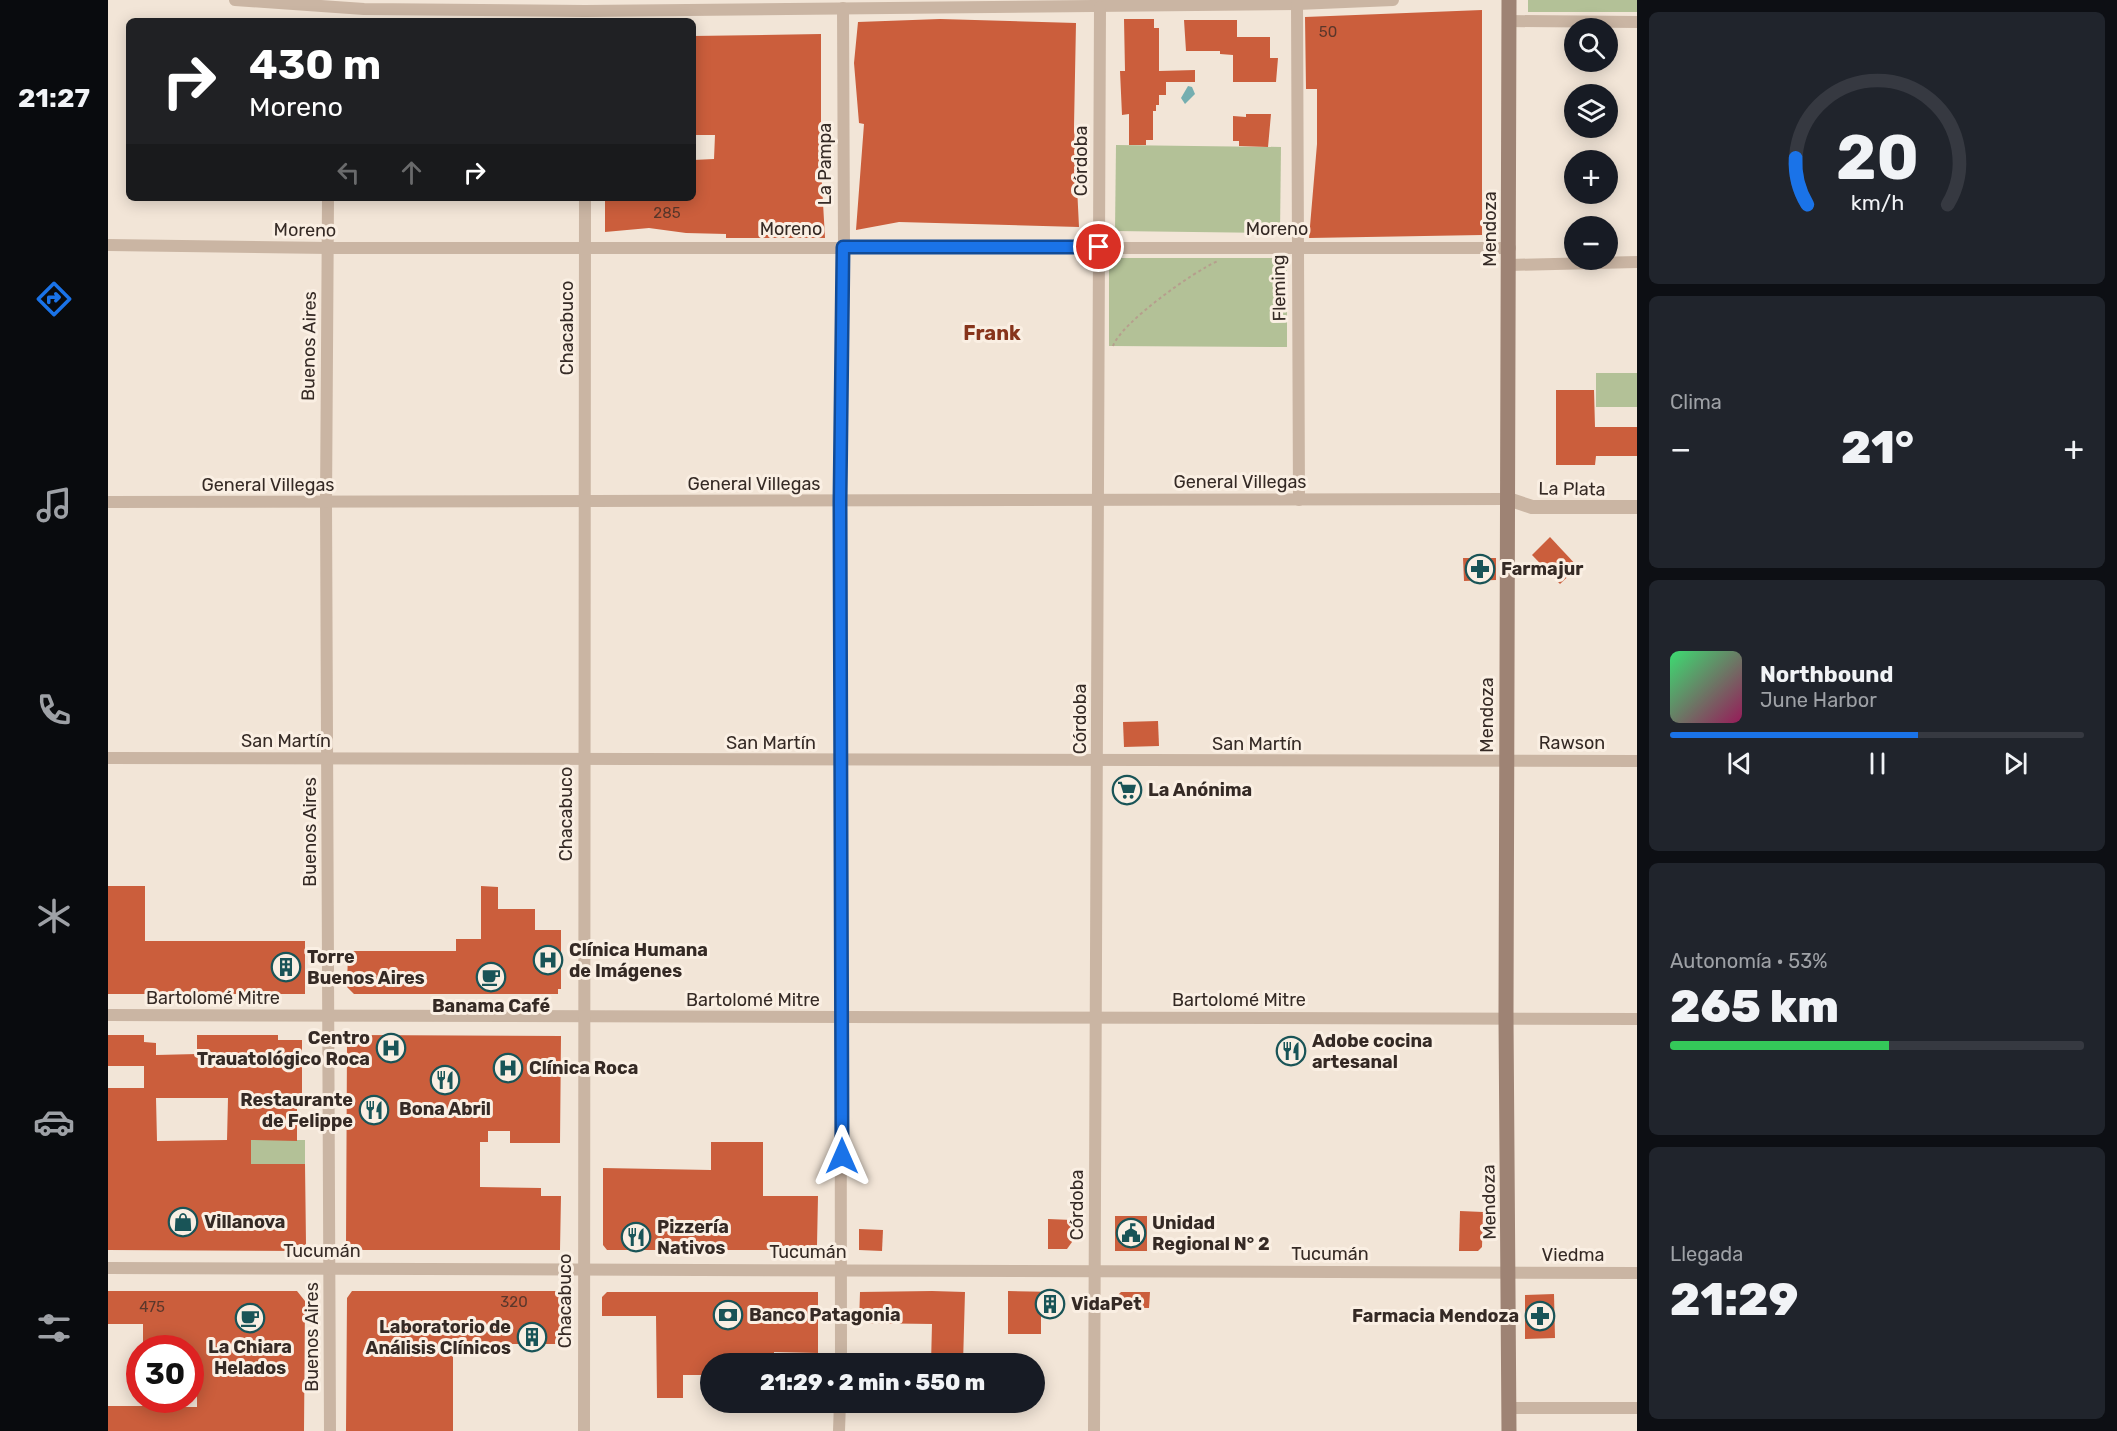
<!DOCTYPE html>
<html lang="es">
<head>
<meta charset="utf-8">
<style>
	:root { --surface:#171b24; --page:#20242c; --text:#f1f3f6; --muted:#9ea1a6; --line:#363941; --accent:#1a73e8 }
	body { margin:0; font-family:Rubik,sans-serif; background:var(--page); color:var(--text); height:100vh; display:flex; flex-direction:column; font-size:22px; white-space:nowrap }
	* { box-sizing:border-box; margin:0 }
	p { font-size:20px; color:var(--muted) }
	.icon { flex:none; width:33px; height:33px; fill:none; stroke:currentColor; stroke-width:2; stroke-linecap:round; stroke-linejoin:round }
	.map { position:relative; flex:1; overflow:hidden }
	.drawer { display:flex; flex-direction:column; gap:12px; padding:12px; background:#0d0f14; width:480px }
	.drawer>* { flex:none }
	.banner { position:absolute; left:18px; top:18px; width:570px; height:183px; border-radius:9px; box-shadow:0 3px 15px #0003; background:#202124; color:#fff; overflow:hidden }
	.controls { position:absolute; left:1456px; top:18px; display:grid; gap:12px }
	.controls a { display:grid; place-items:center; width:54px; height:54px; border-radius:50%; background:var(--surface); box-shadow:0 3px 15px #0003; font-size:30px }
	.speed { position:absolute; left:18px; top:1335px; display:flex; gap:12px; font-size:30px; font-weight:700; text-align:center }
	.speed>* { display:grid; place-content:center; width:78px; height:78px; border-radius:50%; background:var(--surface); box-shadow:0 3px 15px #0003; line-height:1 }
	.speed .limit { border:9px solid #d22; background:#fff; color:#111 }
	.pin { position:absolute; display:grid; place-items:center; width:51px; height:51px; color:#fff; margin:-26px; border:3px solid #fff; border-radius:50%; box-shadow:0 2px 6px #0007 }
	.me { position:absolute; width:66px; margin:-33px; rotate:0deg; stroke-linejoin:round; filter:drop-shadow(0 0 4px #0008) }
	.turn { display:flex; align-items:center; gap:21px; height:126px; padding:0 24px; font-size:27px }
	.turn .icon { width:78px; height:78px; stroke-width:2.5 }
	.turn b { display:block; font-size:42px; line-height:51px }
	.lanes { display:flex; align-items:center; height:57px; padding:0 24px; background:#0003; justify-content:center; gap:30px; direction:ltr }
	.lanes .off { opacity:.35 }
	.big { font-size:45px; font-weight:800; line-height:1.1 }
	.drawer .tile { flex:1; display:flex; flex-direction:column; justify-content:center; gap:9px; min-width:0; padding:0 21px; border-radius:9px; background:var(--page) }
	.drawer .dial { align-items:center; gap:0 }
	.dial svg { height:156px; overflow:visible; fill:none; stroke:var(--line); stroke-width:7; stroke-linecap:round; text-anchor:middle }
	.dial text { fill:var(--text); stroke:none }
	.song { display:flex; align-items:center; gap:18px }
	.cover { width:72px; height:72px; border-radius:9px; background:linear-gradient(135deg,hsl(140 70% 55%),hsl(330 70% 35%)) }
	.played { height:6px; border-radius:3px; background:linear-gradient(90deg,var(--accent) 60%,var(--line) 60%) }
	.keys { display:flex; justify-content:space-around; direction:ltr }
	.heat { display:flex; justify-content:space-between; align-items:center; font-size:33px; direction:ltr }
	.charge { height:9px; border-radius:4px; background:linear-gradient(90deg,#34c759 53%,var(--line) 0) }
	.trip { position:absolute; left:592px; top:1353px; width:345px; height:60px; border-radius:30px; background:var(--surface); box-shadow:0 3px 15px #0003; font-weight:800; line-height:60px; text-align:center }
	main { display:flex; flex:1; min-height:0 }
	.tab-bar { display:flex; flex-direction:column; width:108px; justify-content:space-around; align-items:center; background:#090b0e; color:var(--muted) }
	.tab-bar .icon { width:42px; height:42px }
	.tab-bar .current { color:var(--accent) }
	.tab-bar b { font-size:27px; color:var(--text) }
	.map>svg:first-child { display:block }
	.green { fill:#b3c197 }
	.water { fill:#75aeb0 }
	.building { fill:#cb5e3c; fill-rule:evenodd }
	.lines { fill:none; stroke-linecap:round; stroke-linejoin:round }
	.path { stroke:#b69e8d; stroke-width:2; stroke-dasharray:3 3; stroke-linecap:butt }
	.minor { stroke:#cab5a3; stroke-width:12 }
	.tertiary { stroke:#cab5a3; stroke-width:14 }
	.secondary { stroke:#9e8374; stroke-width:15 }
	.route-casing { stroke:#114b97; stroke-width:15 }
	.route { stroke:#1a73e8; stroke-width:10 }
	.labels { text-anchor:middle; dominant-baseline:central; stroke-width:6; stroke-linejoin:round; paint-order:stroke }
	.number-label { font-size:15px; fill:#5a372b }
	.street-label { font-size:18px; fill:#352a25; stroke:#faefe3 }
	.poi-label { font-size:18px; font-weight:bold; fill:#352a25; stroke:#faefe3; text-anchor:start }
	.neighbourhood-label { font-size:20px; font-weight:bold; fill:#87341b; stroke:#faefe3 }
</style>
</head>
<body>
<main>
<nav class="tab-bar">
<b>21:27</b>
<svg class="icon current" aria-label="directions" viewBox="0 0 24 24"><path d="M12 3l9 9-9 9-9-9zM9 14v-3h6M13 9l2 2-2 2"/></svg>
<svg class="icon" aria-label="music" viewBox="0 0 24 24"><path d="M9 18V5l10-2v13"/><circle cx="6" cy="18" r="3"/><circle cx="16" cy="16" r="3"/></svg>
<svg class="icon" aria-label="phone" viewBox="0 0 24 24"><path d="M5 4h4l2 5-3 2q2 4 5 5l2-3 5 2v4C11 20 4 13 5 4z"/></svg>
<svg class="icon" aria-label="climate" viewBox="0 0 24 24"><path d="M12 3v18M4 7l16 10M4 17L20 7"/></svg>
<svg class="icon" aria-label="car" viewBox="0 0 24 24"><path d="M5 17H2v-5l4-1 3-4h7l3 4 3 1v5h-3M9 17h6M6 11h13"/><circle cx="7" cy="17" r="2"/><circle cx="17" cy="17" r="2"/></svg>
<svg class="icon" aria-label="filters" viewBox="0 0 24 24"><path d="M4 7h16M4 17h16"/><circle cx="9" cy="7" r="2"/><circle cx="15" cy="17" r="2"/></svg>
</nav>
<div class="map">
<svg width="1529" height="1431" viewBox="0 0 1529 1431">
	<rect width="100%" height="100%" fill="#f2e5d7"/>
	<g class="green">
		<rect x="1420" y="0" width="109" height="12"/>
		<polygon points="1008,145 1173,147 1172,233 1007,231"/>
		<polygon points="1009,258 1172,258 1179,265 1179,347 1001,346 1001,266"/>
		<rect x="1488" y="373" width="41" height="34"/>
		<rect x="143" y="1140" width="54" height="24"/>
	</g>
	<polygon class="water" points="1080,86 1084,87 1087,94 1077,104 1073,98"/>
	<g class="building">
		<polygon points="1374,10 1374,235 1201,238 1209,144 1209,89 1198,89 1197,17"/>
		<polygon points="832,19 968,23 966,126 971,227 791,222 748,230 756,124 751,123 746,63 750,22"/>
		<polygon points="1016,19 1046,19 1046,28 1051,28 1051,71 1087,70 1087,82 1058,82 1058,95 1051,95 1051,105 1048,105 1048,111 1045,111 1045,140 1038,140 1038,145 1021,145 1021,114 1014,115 1012,71 1017,71"/>
		<polygon points="1076,20 1129,20 1129,37 1162,37 1162,58 1170,58 1168,82 1125,82 1125,55 1112,54 1112,51 1078,51"/>
		<polygon points="713,34 713,168 717,238 618,238 618,234 578,233 541,228 497,232 497,198 585,198 585,160 606,159 607,135 585,135 585,36"/>
		<polygon points="1138,114 1163,114 1160,147 1131,146 1131,141 1125,141 1125,116 1138,117"/>
		<polygon points="1448,390 1486,390 1487,427 1529,427 1529,456 1488,456 1487,465 1448,465"/>
		<polygon points="1442,537 1470,567 1452,584 1424,555"/>
		<polygon points="1355,558 1388,558 1388,580 1356,581"/>
		<polygon points="1050,721 1051,746 1016,747 1015,722"/>
		<polygon points="0,886 37,886 37,941 197,941 197,994 0,994"/>
		<polygon points="373,886 390,887 390,909 427,909 427,930 453,930 453,989 450,989 450,994 246,994 239,987 240,951 348,951 348,939 373,939"/>
		<path d="M0,1035H36V1042L48,1043V1055L89,1054V1035H170V1040H194V1099L189,1098V1141L143,1140V1164H197L198,1244L192,1251L0,1250V1088H36V1066H0ZM48,1098H120L119,1140L49,1141Z"/>
		<polygon points="245,1035 453,1036 452,1143 402,1143 402,1131 380,1131 380,1142 372,1142 372,1187 433,1188 433,1196 453,1196 452,1250 243,1250 238,1245 239,1042"/>
		<polygon points="603,1142 655,1142 655,1196 710,1196 709,1245 706,1250 499,1250 495,1245 495,1168 603,1170"/>
		<polygon points="1352,1211 1375,1212 1374,1247 1370,1251 1351,1251"/>
		<rect x="1007" y="1216" width="32" height="35"/>
		<polygon points="940,1219 964,1220 964,1242 959,1249 940,1249"/>
		<polygon points="751,1229 775,1230 774,1251 751,1250"/>
		<polygon points="0,1291 189,1291 197,1301 196,1431 0,1431 0,1406 35,1406 35,1400 53,1400 53,1407 89,1407 89,1369 82,1369 82,1348 35,1348 35,1324 0,1324"/>
		<polygon points="244,1291 449,1291 454,1296 454,1344 345,1344 345,1431 238,1431 239,1298"/>
		<polygon points="824,1291 857,1292 855,1364 823,1364 824,1324 751,1323 752,1292"/>
		<polygon points="900,1291 950,1292 949,1316 933,1316 933,1334 900,1334"/>
		<polygon points="499,1292 710,1292 710,1353 666,1352 666,1364 603,1364 603,1375 575,1375 575,1398 549,1398 548,1316 494,1316 494,1297"/>
		<polygon points="1013,1292 1042,1292 1041,1308 1007,1308 1007,1298"/>
		<polygon points="1446,1294 1447,1338 1417,1339 1417,1295"/>
	</g>
	<g class="lines">
		<path class="path" d="M1005,346C1013,323 1086,271 1110,261"/>
		<g class="minor">
			<polyline points="127,0 256,9 477,11 1189,4 1285,0"/>
			<polyline points="1189,4 1191,500"/>
			<polyline points="1401,21 1529,22"/>
			<polyline points="220,198 218,504 222,1431"/>
			<polyline points="0,245 220,248 1402,248"/>
			<polyline points="1402,265 1529,262"/>
			<polyline points="0,502 1400,499"/>
			<polyline points="0,758 1529,761"/>
			<polyline points="0,1015 1529,1019"/>
			<polyline points="0,1268 1529,1273"/>
			<polyline points="733,1364 732,502 736,247 735,8"/>
			<polyline points="1401,1408 1529,1408"/>
			<polyline points="476,1431 477,198"/>
			<polyline points="731,1431 732,1402"/>
			<polyline points="986,1431 992,7"/>
		</g>
		<polyline class="tertiary" points="1400,499 1424,507 1529,507"/>
		<polyline class="secondary" points="1401,1431 1398,1018 1401,0"/>
	</g>
	<g class="lines">
		<g class="route-casing">
			<polyline id="route" points="734,1156 732,502 735,247 991,247"/>
		</g>
		<use href="#route" class="route"/>
	</g>
	<defs>
		<g id="pharmacy-ring" transform="scale(1.5)"><circle r="9.5" fill="#faefe3" stroke="#195457" stroke-width="1.5"/><path d="M-2-6h4v4h4v4h-4v4h-4v-4h-4v-4h4Z" fill="#195457"/></g>
		<g id="supermarket-ring" transform="scale(1.5)"><circle r="9.5" fill="#faefe3" stroke="#195457" stroke-width="1.5"/><path d="M-6-5.5h2.5l.6 2H6L4.5 2H-2.5L-4.4-4H-6ZM-1.5 3.2a1.3 1.3 0 1 0 .1 0ZM3 3.2a1.3 1.3 0 1 0 .1 0Z" fill="#195457"/></g>
		<g id="hospital-ring" transform="scale(1.5)"><circle r="9.5" fill="#faefe3" stroke="#195457" stroke-width="1.5"/><path d="M-5-5h3v3.5h4V-5h3V5h-3V1.5h-4V5h-3Z" fill="#195457"/></g>
		<g id="building-ring" transform="scale(1.5)"><circle r="9.5" fill="#faefe3" stroke="#195457" stroke-width="1.5"/><path d="M-4-6H4V6H1V3H-1V6H-4ZM-2.5-4.3h1.7v1.8h-1.7ZM.8-4.3h1.7v1.8H.8ZM-2.5-1h1.7V.8h-1.7ZM.8-1h1.7V.8H.8Z" fill="#195457"/></g>
		<g id="cafe-ring" transform="scale(1.5)"><circle r="9.5" fill="#faefe3" stroke="#195457" stroke-width="1.5"/><path d="M-5.5-4.5H6V0H3Q3 3.5 0 3.5H-2.5Q-5.5 3.5-5.5 0ZM3-3.2v2h1.7v-2ZM-6 4.5H4V6H-6Z" fill="#195457"/></g>
		<g id="restaurant-ring" transform="scale(1.5)"><circle r="9.5" fill="#faefe3" stroke="#195457" stroke-width="1.5"/><path d="M-5-6h1v4h1v-4h1v4h1v-4h1v5L-1.5 .5V6h-2V.5L-5-1ZM5-6V6H3V1.5H1.5Q1.5-4 5-6Z" fill="#195457"/></g>
		<g id="shop-ring" transform="scale(1.5)"><circle r="9.5" fill="#faefe3" stroke="#195457" stroke-width="1.5"/><path d="M-5-2.5h2.3a2.7 3.5 0 0 1 5.4 0H5L5.5 6h-11ZM-1.5-2.5h3a1.5 2.3 0 0 0-3 0Z" fill="#195457"/></g>
		<g id="civic-ring" transform="scale(1.5)"><circle r="9.5" fill="#faefe3" stroke="#195457" stroke-width="1.5"/><path d="M-.6-6.5H3V-4.5H.6V-3L4-1V1h2V6H-6V1h2V-1L-.6-3ZM-1.2 2.5V6h2.4V2.5Z" fill="#195457"/></g>
		<g id="bank-ring" transform="scale(1.5)"><circle r="9.5" fill="#faefe3" stroke="#195457" stroke-width="1.5"/><path d="M-6-4H6V4H-6ZM0-2.3a2.3 2.3 0 1 0 0 4.6a2.3 2.3 0 1 0 0-4.6Z" fill="#195457"/></g>
	</defs>
	<g fill-rule="evenodd">
		<use href="#pharmacy-ring" x="1372" y="569"/>
		<use href="#supermarket-ring" x="1019" y="790"/>
		<use href="#hospital-ring" x="440" y="960"/>
		<use href="#building-ring" x="178" y="967"/>
		<use href="#cafe-ring" x="383" y="977"/>
		<use href="#hospital-ring" x="283" y="1048"/>
		<use href="#restaurant-ring" x="1183" y="1051"/>
		<use href="#hospital-ring" x="400" y="1068"/>
		<use href="#restaurant-ring" x="337" y="1080"/>
		<use href="#restaurant-ring" x="266" y="1110"/>
		<use href="#shop-ring" x="75" y="1222"/>
		<use href="#civic-ring" x="1023" y="1233"/>
		<use href="#restaurant-ring" x="528" y="1237"/>
		<use href="#building-ring" x="942" y="1304"/>
		<use href="#bank-ring" x="620" y="1315"/>
		<use href="#pharmacy-ring" x="1432" y="1316"/>
		<use href="#cafe-ring" x="142" y="1318"/>
		<use href="#building-ring" x="424" y="1337"/>
	</g>
	<g class="labels">
		<g class="number-label">
			<text x="1220" y="32">50</text>
			<text x="559" y="213">285</text>
			<text x="406" y="1302">320</text>
			<text x="44" y="1307">475</text>
		</g>
		<g class="street-label">
			<text transform="translate(973 161) rotate(-90)">Córdoba</text>
			<text transform="translate(717 164) rotate(-90)">La Pampa</text>
			<text x="683" y="229">Moreno</text>
			<text x="1169" y="229">Moreno</text>
			<text transform="translate(1382 229) rotate(-90)">Mendoza</text>
			<text transform="translate(197 230) rotate(1)">Moreno</text>
			<text transform="translate(1171 288) rotate(-91)">Fleming</text>
			<text transform="translate(459 328) rotate(-90)">Chacabuco</text>
			<text transform="translate(201 346) rotate(-89)">Buenos Aires</text>
			<text x="1132" y="482">General Villegas</text>
			<text x="646" y="484">General Villegas</text>
			<text x="160" y="485">General Villegas</text>
			<text transform="translate(1464 489) rotate(1)">La Plata</text>
			<text transform="translate(1379 715) rotate(-90)">Mendoza</text>
			<text transform="translate(972 719) rotate(-90)">Córdoba</text>
			<text x="178" y="741">San Martín</text>
			<text x="663" y="743">San Martín</text>
			<text x="1464" y="743">Rawson</text>
			<text x="1149" y="744">San Martín</text>
			<text transform="translate(458 814) rotate(-90)">Chacabuco</text>
			<text transform="translate(202 832) rotate(-90)">Buenos Aires</text>
			<text x="105" y="998">Bartolomé Mitre</text>
			<text x="645" y="1000">Bartolomé Mitre</text>
			<text x="1131" y="1000">Bartolomé Mitre</text>
			<text transform="translate(1381 1202) rotate(-91)">Mendoza</text>
			<text transform="translate(969 1205) rotate(-90)">Córdoba</text>
			<text x="214" y="1251">Tucumán</text>
			<text x="700" y="1252">Tucumán</text>
			<text x="1222" y="1254">Tucumán</text>
			<text x="1465" y="1255">Viedma</text>
			<text transform="translate(457 1301) rotate(-90)">Chacabuco</text>
			<text transform="translate(204 1337) rotate(-90)">Buenos Aires</text>
		</g>
		<g class="poi-label">
			<text x="1393" y="569">Farmajur</text>
			<text x="1040" y="790">La Anónima</text>
			<text x="461" y="950">Clínica Humana<tspan x="461" dy="21">de Imágenes</tspan></text>
			<text x="199" y="957">Torre<tspan x="199" dy="21">Buenos Aires</tspan></text>
			<text x="383" y="1006" text-anchor="middle">Banama Café</text>
			<text x="262" y="1038" text-anchor="end">Centro<tspan x="262" dy="21">Trauatológico Roca</tspan></text>
			<text x="1204" y="1041">Adobe cocina<tspan x="1204" dy="21">artesanal</tspan></text>
			<text x="421" y="1068">Clínica Roca</text>
			<text x="245" y="1100" text-anchor="end">Restaurante<tspan x="245" dy="21">de Felippe</tspan></text>
			<text x="337" y="1109" text-anchor="middle">Bona Abril</text>
			<text x="96" y="1222">Villanova</text>
			<text x="1044" y="1223">Unidad<tspan x="1044" dy="21">Regional N° 2</tspan></text>
			<text x="549" y="1227">Pizzería<tspan x="549" dy="21">Nativos</tspan></text>
			<text x="963" y="1304">VidaPet</text>
			<text x="641" y="1315">Banco Patagonia</text>
			<text x="1411" y="1316" text-anchor="end">Farmacia Mendoza</text>
			<text x="403" y="1327" text-anchor="end">Laboratorio de<tspan x="403" dy="21">Análisis Clínicos</tspan></text>
			<text x="142" y="1347" text-anchor="middle">La Chiara<tspan x="142" dy="21">Helados</tspan></text>
		</g>
		<g class="neighbourhood-label">
			<text x="884" y="333">Frank</text>
		</g>
	</g>
</svg>
<div class="controls">
<a><svg class="icon" aria-label="search" viewBox="0 0 24 24"><circle cx="10" cy="10" r="6"/><path d="M15 15l6 6"/></svg></a>
<a><svg class="icon" aria-label="layers" viewBox="0 0 24 24"><path d="M12 4l9 5-9 5-9-5zM3 14l9 5 9-5"/></svg></a>
<a>+</a>
<a>−</a>
</div>
<div class="speed"><div class="limit">30</div></div>
<div class="pin" style="left:991px;top:247px;background:#d93025"><svg class="icon" aria-label="arrive" viewBox="0 0 24 24"><path d="M6 21V4h12l-3 4 3 4H6"/></svg></div>
<svg class="me" style="left:734px;top:1156px" viewBox="-20 -20 40 40"><path d="M0-17L14 15 0 8-14 15z" fill="#1a73e8" stroke="#fff" stroke-width="4"/></svg>
<div class="trip">21:29 · 2 min · 550 m</div>
<div class="banner">
<div class="turn"><svg class="icon" aria-label="right" viewBox="0 0 24 24"><path d="M7 20v-9h11M14 6l5 5-5 5"/></svg><div><b>430 m</b>Moreno</div></div>
<div class="lanes"><svg class="icon off" aria-label="left" viewBox="0 0 24 24"><path d="M17 20v-9H6M10 6l-5 5 5 5"/></svg><svg class="icon off" aria-label="ahead" viewBox="0 0 24 24"><path d="M12 20V5M6 11l6-6 6 6"/></svg><svg class="icon" aria-label="right" viewBox="0 0 24 24"><path d="M7 20v-9h11M14 6l5 5-5 5"/></svg></div>
</div>
</div>
<section class="drawer">
<div class="tile dial"><svg viewBox="0 0 100 80">
<path d="M14 69A42 42 0 1 1 86 69"/>
<path d="M14 69A42 42 0 0 1 8 45" stroke="#1a73e8"/>
<text x="50" y="56" font-size="32" font-weight="700">20</text>
<text x="50" y="72" font-size="11">km/h</text>
</svg></div>
<div class="tile"><p>Clima</p>
<div class="heat"><a>−</a><b class="big">21°</b><a>+</a></div>
</div>
<div class="tile">
<div class="song"><i class="cover"></i><div><b>Northbound</b><p>June Harbor</p></div></div>
<div class="played"></div>
<div class="keys"><svg class="icon" aria-label="previous" viewBox="0 0 24 24"><path d="M18 5L8 12l10 7zM5 5v14"/></svg><svg class="icon" aria-label="pause" viewBox="0 0 24 24"><path d="M8 5v14M16 5v14"/></svg><svg class="icon" aria-label="next" viewBox="0 0 24 24"><path d="M6 5l10 7-10 7zM19 5v14"/></svg></div>
</div>
<div class="tile"><p>Autonomía · 53%</p><b class="big">265 km</b><div class="charge"></div></div>
<div class="tile"><p>Llegada</p><b class="big">21:29</b></div>
</section>
</main>
</body>
</html>
